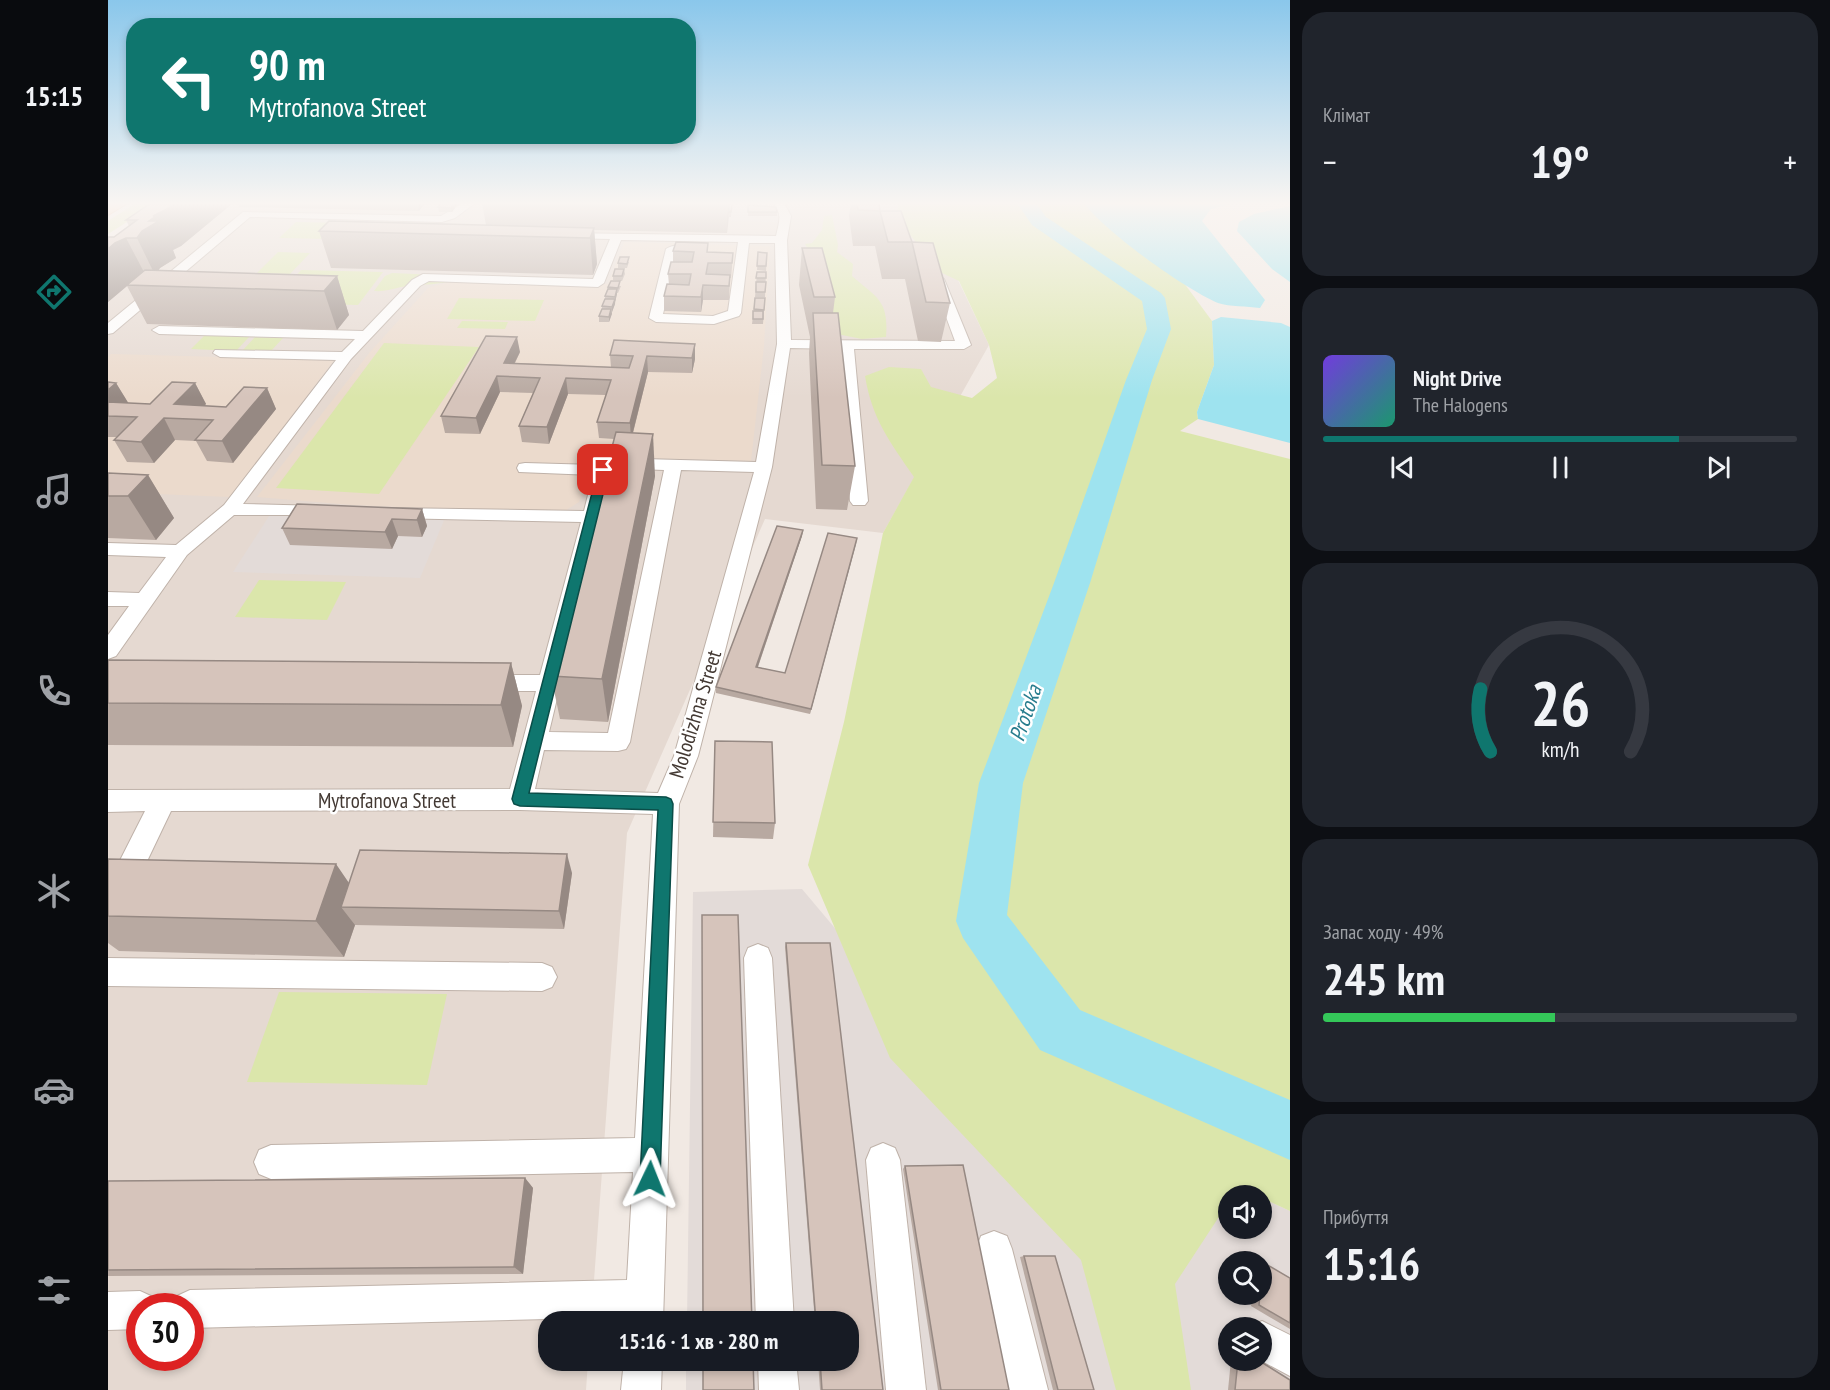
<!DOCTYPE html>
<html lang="uk">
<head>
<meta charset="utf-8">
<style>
	:root { --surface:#171b24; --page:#20242c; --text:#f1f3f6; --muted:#9ea1a6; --line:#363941; --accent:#0f766e }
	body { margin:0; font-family:"PT Sans Narrow",sans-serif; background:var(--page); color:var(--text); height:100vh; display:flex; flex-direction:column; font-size:22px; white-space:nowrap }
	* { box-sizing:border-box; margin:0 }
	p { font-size:20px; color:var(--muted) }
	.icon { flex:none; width:33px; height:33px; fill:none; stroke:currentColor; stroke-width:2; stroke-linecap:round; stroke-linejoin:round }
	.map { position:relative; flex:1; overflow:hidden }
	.details { display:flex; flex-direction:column; gap:12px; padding:12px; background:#0d0f14; width:540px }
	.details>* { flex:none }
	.guide { position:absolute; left:18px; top:18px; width:570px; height:126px; border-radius:24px; box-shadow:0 3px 9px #0003; background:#0f766e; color:#fff; overflow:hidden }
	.controls { position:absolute; left:1110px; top:1185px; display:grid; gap:12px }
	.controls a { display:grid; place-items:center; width:54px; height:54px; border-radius:50%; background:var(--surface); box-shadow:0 3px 9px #0003; font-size:30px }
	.speed { position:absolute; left:18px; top:1293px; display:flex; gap:12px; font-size:30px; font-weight:700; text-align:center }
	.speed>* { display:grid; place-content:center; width:78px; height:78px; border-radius:50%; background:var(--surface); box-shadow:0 3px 9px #0003; line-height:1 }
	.speed .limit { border:9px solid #d22; background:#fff; color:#111 }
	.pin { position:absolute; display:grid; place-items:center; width:51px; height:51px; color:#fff; margin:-26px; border-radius:12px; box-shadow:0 3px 9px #0006 }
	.me { position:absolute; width:66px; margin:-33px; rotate:2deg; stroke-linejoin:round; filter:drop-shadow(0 0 4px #0008) }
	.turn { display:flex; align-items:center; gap:21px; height:126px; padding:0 24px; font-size:27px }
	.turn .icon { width:78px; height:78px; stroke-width:2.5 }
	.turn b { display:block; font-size:42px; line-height:51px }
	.big { font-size:45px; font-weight:600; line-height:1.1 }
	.details .widget { flex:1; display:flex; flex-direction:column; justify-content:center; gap:9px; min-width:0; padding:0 21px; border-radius:24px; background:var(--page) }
	.details .dial { align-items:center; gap:0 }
	.dial svg { height:156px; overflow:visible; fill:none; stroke:var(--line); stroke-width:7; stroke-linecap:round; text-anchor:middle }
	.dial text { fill:var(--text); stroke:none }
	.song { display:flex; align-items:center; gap:18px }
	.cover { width:72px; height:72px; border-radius:9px; background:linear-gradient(135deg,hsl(260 70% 55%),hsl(160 70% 35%)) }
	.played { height:6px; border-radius:3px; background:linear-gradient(90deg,var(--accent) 75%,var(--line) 75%) }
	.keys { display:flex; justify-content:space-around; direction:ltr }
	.heat { display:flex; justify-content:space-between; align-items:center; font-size:33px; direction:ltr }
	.charge { height:9px; border-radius:4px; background:linear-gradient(90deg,#34c759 49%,var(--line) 0) }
	.trip { position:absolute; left:430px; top:1311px; width:321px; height:60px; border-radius:24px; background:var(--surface); box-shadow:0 3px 9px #0003; font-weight:600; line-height:60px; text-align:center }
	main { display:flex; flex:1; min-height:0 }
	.menu { display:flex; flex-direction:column; width:108px; justify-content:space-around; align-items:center; background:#090b0e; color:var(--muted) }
	.menu .icon { width:42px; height:42px }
	.menu .current { color:var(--accent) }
	.menu b { font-size:27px; color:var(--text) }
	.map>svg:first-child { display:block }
	.residential { fill:#e5d9d1; fill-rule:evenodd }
	.industrial { fill:#e3dbd8; fill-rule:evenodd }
	.education { fill:#ebdacc }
	.green { fill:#dbe6ab }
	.water { fill:#9ee3ef }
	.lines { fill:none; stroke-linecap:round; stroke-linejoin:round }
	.river { fill:#9ee3ef; fill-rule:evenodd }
	.minor-casing { stroke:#bfb2a9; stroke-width:2 }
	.major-casing { stroke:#e29960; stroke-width:2 }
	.minor { fill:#fff; fill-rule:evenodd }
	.major { fill:#fdc290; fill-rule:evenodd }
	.wall { fill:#b8a9a1 }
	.shaded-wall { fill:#968983 }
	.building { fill:#d6c4bb; stroke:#968983; stroke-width:1.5 }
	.route { fill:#0f766e; stroke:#0a4d48; stroke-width:1.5 }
	.labels { text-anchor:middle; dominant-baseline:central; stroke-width:5; stroke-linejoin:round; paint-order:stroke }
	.street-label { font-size:21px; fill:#433933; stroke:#fff }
	.water-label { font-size:22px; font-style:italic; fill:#287d8e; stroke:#fff }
</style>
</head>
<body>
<main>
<nav class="menu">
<b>15:15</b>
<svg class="icon current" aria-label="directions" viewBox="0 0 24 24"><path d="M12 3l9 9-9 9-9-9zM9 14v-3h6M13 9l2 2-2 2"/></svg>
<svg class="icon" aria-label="music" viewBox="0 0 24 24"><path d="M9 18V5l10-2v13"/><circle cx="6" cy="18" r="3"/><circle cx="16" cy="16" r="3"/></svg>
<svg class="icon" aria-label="phone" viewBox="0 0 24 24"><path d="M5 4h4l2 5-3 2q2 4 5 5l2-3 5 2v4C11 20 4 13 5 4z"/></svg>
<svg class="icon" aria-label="climate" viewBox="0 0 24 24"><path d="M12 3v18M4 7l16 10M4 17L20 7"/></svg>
<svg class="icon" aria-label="car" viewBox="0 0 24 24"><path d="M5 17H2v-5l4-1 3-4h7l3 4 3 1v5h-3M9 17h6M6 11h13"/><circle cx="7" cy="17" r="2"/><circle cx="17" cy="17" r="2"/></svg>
<svg class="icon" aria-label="filters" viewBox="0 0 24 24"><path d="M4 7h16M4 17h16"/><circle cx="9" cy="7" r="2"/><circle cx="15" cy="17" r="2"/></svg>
</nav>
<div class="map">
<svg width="1182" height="1390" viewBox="0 0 1182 1390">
	<rect width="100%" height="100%" fill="#f1e9e3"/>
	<path class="residential" d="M90,203L631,204L612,220L688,206L815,207L881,345L775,533L657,519L519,833L483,1321L441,1322V1360L480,1361L478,1390H0V269ZM32,1306H82V1358H32Z"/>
	<g class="industrial">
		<polygon points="631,203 758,203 759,206 688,206 681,223 612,220 613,206 631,207"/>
		<polygon points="163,513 337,518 312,578 125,572"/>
		<path d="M694,889L991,1242L1049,1149L1149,1195L1120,1196V1228H1154V1198L1182,1211V1390H578V1361L741,1360V1322L579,1321L585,892ZM1120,1262H1154V1294H1120ZM1120,1328H1154V1360H1120Z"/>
	</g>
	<g class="education">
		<polygon points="516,242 662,246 656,346 643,461 491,457 471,502 452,514 244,505 149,497 262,352 320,288 347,280 500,284"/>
		<polygon points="3,354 226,360 122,497 0,492 0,357"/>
	</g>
	<g class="green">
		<polygon points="28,203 49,203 0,234 0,221"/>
		<path d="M791,203H976L1020,244L1076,283L1104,321L1106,365L1089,412L1090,419L1072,431L1182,459V1211L1154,1198V1196L1131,1187L1126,1195L1120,1196V1203L1067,1284L1083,1390H1008L973,1260L782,1058L700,865L736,722L775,533L806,477C782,442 764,419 757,376L781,367L813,369L823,387L864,398L889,378L881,345L851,281L832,272L787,216Z"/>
		<path d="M724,215L730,245L729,252L745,264L744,276C769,298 781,300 778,337L754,339L729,334L709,264L697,244L704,243L714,230L716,216Z"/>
		<polygon points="188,222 238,223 222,239 171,238"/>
		<polygon points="170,252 202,253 182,274 149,273"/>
		<polygon points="193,270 275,272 250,305 65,301 187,277"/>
		<path d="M284,273L349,276L347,280C331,285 316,284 299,286C286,288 278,292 266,291L277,276Z"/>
		<polygon points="351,298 436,300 427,321 339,319"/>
		<polygon points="354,321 400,322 397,329 349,328"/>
		<polygon points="97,335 141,337 128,351 83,349"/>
		<polygon points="147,337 175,338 163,351 135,350"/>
		<polygon points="276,343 371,347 271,494 168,488"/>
		<polygon points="151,580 238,582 219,620 127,617"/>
		<polygon points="171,992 339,994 319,1085 139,1082"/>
	</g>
	<g class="water">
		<path d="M976,203H1126L1103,209L1094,221L1157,300L1152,308C1139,306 1122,307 1110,303C1077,289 997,232 976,203Z"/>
		<polygon points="1182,206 1182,282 1164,269 1129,231 1131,222 1146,214"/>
		<polygon points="1113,317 1173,323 1182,327 1182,443 1090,419 1089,412 1106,365 1104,321"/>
	</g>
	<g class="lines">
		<polygon class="river" points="909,203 928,203 938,217 1053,293 1057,298 1063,329 1044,380 982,583 915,783 899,915 972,1010 1182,1100 1182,1160 932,1050 855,938 848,921 871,783 946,583 1018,380 1039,329 1034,301 924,225"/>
		<g class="minor-casing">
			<g id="minor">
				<polygon points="355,203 367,203 347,218 334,222 142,217 5,333 0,334 0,323 135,212 333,216"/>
				<path d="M665,203H676L683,216L679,240L683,340L847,341L824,279L830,275L836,279L863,345L856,349H746L760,501L757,505H745L742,501L732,349L682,348L664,467L590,756L571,804L555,1322H517V1317L82,1328V1306H64L69,1296L82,1290L519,1280L525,1172L163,1179L151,1174L146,1162L151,1150L163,1145L527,1138L545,814L412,810L63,811L10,922L0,926V884L37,811L0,812V790L402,789L428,691H376L368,689L365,683L368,677L376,675H432L473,522L284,518L278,517L275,513L278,509L284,508L476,511L485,475L411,472L409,468L411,464L417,463L488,465L491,459L497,458L648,462L669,344L667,243H641L633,313L631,316L606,324L548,322L541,318L558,249C566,243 589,244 597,250L591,254L569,253L555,314L605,316L620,311L630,242L513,240L496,283L490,287L321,281L312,286L243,359L135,504L215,506L221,507L224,511L221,515H126L79,555L8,656L0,659V635L21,606H0V592L31,593L58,557L0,555V543L68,545L116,505L228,360L112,357L105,353L107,350L234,352L247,339L51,334L44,330L51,326L255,331L304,280L315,274L485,279L502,239L456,238L452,237V233L668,236C671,222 675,214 665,203ZM504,468L556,470L500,733L441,732ZM573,470L646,472L566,756L550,793L427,789L436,750L510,751L518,749L522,742Z"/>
				<polygon points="650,944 660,948 664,958 686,1322 648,1322 636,958 640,948"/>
				<polygon points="0,958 434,963 444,967 449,977 444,987 434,991 0,986"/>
				<polygon points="775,1143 787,1148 792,1160 818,1390 778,1390 758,1160 763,1148"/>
				<polygon points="886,1231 899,1236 904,1249 940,1390 900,1390 868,1249 873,1236"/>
				<polygon points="32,1291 45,1297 49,1306 32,1306 32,1329 0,1330 0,1292"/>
				<polygon points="1154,1321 1182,1335 1182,1376 1152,1360 1154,1328 1140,1328"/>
				<polygon points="516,1360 554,1360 553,1390 513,1390"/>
				<polygon points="650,1360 688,1360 691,1390 651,1390"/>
			</g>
		</g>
		<g class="major-casing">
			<polygon id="major" points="4,203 20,203 0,215 0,205"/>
		</g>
		<use href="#minor" class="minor"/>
		<use href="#major" class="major"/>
	</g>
	<g class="wall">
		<polygon points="43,203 317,203 311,211 131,207 130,203 125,203 73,246 65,250 68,258 52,268 50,271 229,276 241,315 229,330 39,324 19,286 0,302 0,237 6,237 21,226 18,220"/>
		<polygon points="333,203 348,203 349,205 344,212 331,212 330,207"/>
		<polygon points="374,203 621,203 621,204 624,204 623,217 621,217 619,233 486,230 489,264 485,275 223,268 211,231 378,225"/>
		<polygon points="743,203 771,203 772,211 804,242 842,303 833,342 810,341 797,279 774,279 767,246 745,246 741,216"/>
		<polygon points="640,205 669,212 669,216 640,216"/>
		<polygon points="694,248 727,297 725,313 747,466 739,510 708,509 701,353 702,337 691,285"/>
		<polygon points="565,251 625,253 624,267 623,278 622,278 621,300 595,300 593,312 556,311 556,296 561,285 560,274 565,262"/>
		<polygon points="650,252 659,253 658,271 649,270"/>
		<polygon points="521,262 519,268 510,268 510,263"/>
		<polygon points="516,269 517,274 514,281 505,280 505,276"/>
		<polygon points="649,272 658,272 657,297 647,297"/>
		<polygon points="513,286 510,293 509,293 507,304 504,312 501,322 491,322 491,316 494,309 494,306 497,299 497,296 500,287"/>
		<polygon points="647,298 657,298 655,324 644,324"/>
		<polygon points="587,344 587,359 584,373 540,372 525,433 547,476 500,722 452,719 443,676 506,439 491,438 489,422 498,395 460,394 441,444 414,442 411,426 425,393 392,392 372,434 337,433 333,416 412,352 407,363 503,367 502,355"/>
		<polygon points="0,382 8,383 20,403 42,404 87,383 98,404 96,406 118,407 159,388 168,409 125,463 99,461 88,441 67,440 46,463 19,462 6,440 9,437 0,437"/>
		<polygon points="0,473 40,475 66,518 48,540 0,538"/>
		<polygon points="314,509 319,526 314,537 290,536 284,549 182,545 174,528"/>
		<polygon points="695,530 694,536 650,667 677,673 749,538 702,714 608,693 608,687"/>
		<polygon points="0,660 403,663 414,706 405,747 0,745"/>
		<polygon points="607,741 667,823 665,839 605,837"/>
		<polygon points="0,859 241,883 464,873 456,929 247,925 236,957 11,951 0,943"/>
		<polygon points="678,943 775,1390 712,1390 710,1360 741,1360 741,1322 707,1322 677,947"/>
		<polygon points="797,1166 901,1390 830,1390 795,1169"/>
		<polygon points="417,1178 425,1188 415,1274 0,1276 0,1181"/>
		<polygon points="916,1256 986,1390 945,1390 912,1257"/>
		<polygon points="1156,1263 1182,1278 1182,1329 1143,1306 1145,1294 1154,1294 1154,1264"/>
		<polygon points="1123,1360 1150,1360 1182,1390 1120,1390"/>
	</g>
	<g class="shaded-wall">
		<polygon points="67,203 125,203 73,246 65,250 68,258 52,268 47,275 29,238 45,216"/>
		<polygon points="309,203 317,203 311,211"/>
		<polygon points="346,203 348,203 349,205 344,212 343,208"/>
		<polygon points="620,203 621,203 619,233"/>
		<polygon points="486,228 489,264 485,275 482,238"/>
		<polygon points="18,238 37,274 19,285 19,286 0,302 0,249 7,243"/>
		<polygon points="229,276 241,315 229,330 216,291"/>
		<polygon points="595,285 595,300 593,312 593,297"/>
		<polygon points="509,289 509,294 507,302 507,297"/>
		<polygon points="507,299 507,304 504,312 504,307"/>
		<polygon points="503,309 504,314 501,322 501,317"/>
		<polygon points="409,337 412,352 400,376 396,363"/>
		<polygon points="587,344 587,359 584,373 584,358"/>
		<polygon points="539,356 540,372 523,440 522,423"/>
		<polygon points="389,376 392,392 372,434 368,418"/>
		<polygon points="458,378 460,394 441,444 439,427"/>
		<polygon points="8,383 21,404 0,416 0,390"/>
		<polygon points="87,383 98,404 83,419 66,404"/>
		<polygon points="159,388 168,409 125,463 114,441"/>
		<polygon points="56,418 67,440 46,463 33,442"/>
		<polygon points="545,434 547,476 500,722 494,679"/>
		<polygon points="40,475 66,518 48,540 20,496"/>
		<polygon points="314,509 319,526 314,537 309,520"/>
		<polygon points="284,519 290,536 284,549 277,532"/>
		<polygon points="695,530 694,536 648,672 648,667"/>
		<polygon points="749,538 748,544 702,714 703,709"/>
		<polygon points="403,663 414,706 405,747 393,705"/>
		<polygon points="459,854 464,873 456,929 451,911"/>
		<polygon points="228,864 254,902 233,907 247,925 236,957 208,921"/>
		<polygon points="417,1178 425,1188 415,1274 406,1267"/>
	</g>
	<g class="building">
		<polygon points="43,203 67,203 57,210 45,216 48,216 41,221 51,221 34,231 29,238 18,238 7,243 0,249 0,237 6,237 29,220 18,220"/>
		<polygon points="333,203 346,203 343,208 330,207"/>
		<polygon points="749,203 771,203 772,211 793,211 804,242 780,242 772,211 750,210"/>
		<polygon points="621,204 624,204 623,212 621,212"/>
		<polygon points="640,205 668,207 669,212 640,212"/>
		<polygon points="221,221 486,228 482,238 211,231"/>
		<polygon points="568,242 600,243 599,252 625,253 624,263 600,263 598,274 622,275 621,286 595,285 593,297 556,296 559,284 581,285 583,274 560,274 563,262 584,262 586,252 565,251"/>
		<polygon points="804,242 825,243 842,303 818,302"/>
		<polygon points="694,248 714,248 727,297 706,297"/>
		<polygon points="650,252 659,253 658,266 649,266"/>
		<polygon points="512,257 521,257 519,264 510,263"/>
		<polygon points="507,269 516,269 514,276 505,276"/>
		<polygon points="37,270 229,276 216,291 19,285"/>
		<polygon points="649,272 658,272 658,278 648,278"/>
		<polygon points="503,281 512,281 510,288 500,287"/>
		<polygon points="648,282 658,282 657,292 648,292"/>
		<polygon points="500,289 509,289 507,297 497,296"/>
		<polygon points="647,298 657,298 656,310 646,309"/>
		<polygon points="497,299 507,299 504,307 494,306"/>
		<polygon points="494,309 503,309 501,317 491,316"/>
		<rect x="645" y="311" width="10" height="8"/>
		<polygon points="705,313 730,313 747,466 714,465"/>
		<polygon points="378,336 409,337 396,363 521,368 525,356 502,355 506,340 587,344 584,358 539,356 522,423 489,422 503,380 458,378 439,427 411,426 432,378 389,376 368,418 333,416"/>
		<polygon points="0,382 8,383 0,390"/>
		<polygon points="64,382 87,383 66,404 118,407 136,387 159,388 114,441 87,440 105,420 56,418 33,442 6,440 29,417 0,416 0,402 42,404"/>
		<polygon points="508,432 545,434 494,679 443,676"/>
		<polygon points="0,473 40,475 20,496 0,496"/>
		<polygon points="189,504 314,509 309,520 284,519 277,532 174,528"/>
		<polygon points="669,526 695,530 648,667 677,673 720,533 749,538 703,709 608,687"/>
		<polygon points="0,660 403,663 393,705 0,703"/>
		<polygon points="607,741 664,742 667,823 605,822"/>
		<polygon points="252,850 459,854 451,911 233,907"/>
		<polygon points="0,859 228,864 208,921 0,916"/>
		<polygon points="594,915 630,915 644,1322 595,1322"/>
		<polygon points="678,943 722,943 775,1390 714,1390 712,1360 741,1360 741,1322 708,1322"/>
		<polygon points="855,1165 901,1390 833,1390 797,1166"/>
		<polygon points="417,1178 406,1267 0,1270 0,1181"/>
		<polygon points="916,1256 947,1256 986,1390 950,1390"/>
		<polygon points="1156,1263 1182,1278 1182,1323 1151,1305 1152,1294 1154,1294 1154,1281"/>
		<polygon points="595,1360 645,1360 646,1390 595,1390"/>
		<polygon points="1130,1360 1150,1360 1182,1380 1182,1390 1127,1390"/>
	</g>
	<linearGradient id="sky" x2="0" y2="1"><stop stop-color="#8ac7eb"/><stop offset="0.51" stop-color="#f9f5f2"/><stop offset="1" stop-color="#f9f5f2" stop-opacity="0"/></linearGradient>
	<rect width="1182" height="398" fill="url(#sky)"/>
	<polygon class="route" points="495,467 501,470 421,793 558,797 563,799 565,804 552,1179 549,1186 542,1189 535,1186 532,1179 550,810 412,806 406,804 404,799 490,470"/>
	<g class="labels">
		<g class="street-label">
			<text transform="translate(587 714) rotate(-73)">Molodizhna Street</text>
			<text x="279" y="800">Mytrofanova Street</text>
		</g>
		<g class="water-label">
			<text transform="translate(917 713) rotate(-71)">Protoka</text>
		</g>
	</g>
</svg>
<div class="controls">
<a><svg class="icon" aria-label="sound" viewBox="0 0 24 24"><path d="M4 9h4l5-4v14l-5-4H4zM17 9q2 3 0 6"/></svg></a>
<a><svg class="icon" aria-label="search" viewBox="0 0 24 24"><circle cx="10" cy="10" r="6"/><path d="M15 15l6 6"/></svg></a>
<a><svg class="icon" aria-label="layers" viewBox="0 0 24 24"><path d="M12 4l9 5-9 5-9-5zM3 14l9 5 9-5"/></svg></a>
</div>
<div class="speed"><div class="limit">30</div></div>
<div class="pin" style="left:495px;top:470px;background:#d93025"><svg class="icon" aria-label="arrive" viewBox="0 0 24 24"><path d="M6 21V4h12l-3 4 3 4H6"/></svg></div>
<svg class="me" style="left:542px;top:1179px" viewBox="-20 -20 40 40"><path d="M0-17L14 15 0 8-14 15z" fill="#0f766e" stroke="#fff" stroke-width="4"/></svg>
<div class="trip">15:16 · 1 хв · 280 m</div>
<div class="guide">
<div class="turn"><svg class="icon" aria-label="left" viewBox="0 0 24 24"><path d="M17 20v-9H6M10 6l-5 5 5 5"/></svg><div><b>90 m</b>Mytrofanova Street</div></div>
</div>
</div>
<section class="details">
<div class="widget"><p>Клімат</p>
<div class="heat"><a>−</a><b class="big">19°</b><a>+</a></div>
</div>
<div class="widget">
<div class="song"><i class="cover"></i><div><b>Night Drive</b><p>The Halogens</p></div></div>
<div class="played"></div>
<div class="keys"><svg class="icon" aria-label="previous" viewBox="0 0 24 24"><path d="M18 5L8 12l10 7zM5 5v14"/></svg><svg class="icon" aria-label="pause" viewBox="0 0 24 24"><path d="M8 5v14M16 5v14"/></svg><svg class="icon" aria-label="next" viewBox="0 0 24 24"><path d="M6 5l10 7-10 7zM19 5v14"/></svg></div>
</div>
<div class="widget dial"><svg viewBox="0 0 100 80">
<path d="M14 69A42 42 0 1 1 86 69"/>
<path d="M14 69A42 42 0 0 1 9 37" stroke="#0f766e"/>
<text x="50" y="56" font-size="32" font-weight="700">26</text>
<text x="50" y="72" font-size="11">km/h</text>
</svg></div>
<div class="widget"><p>Запас ходу · 49%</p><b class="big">245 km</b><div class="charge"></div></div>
<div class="widget"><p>Прибуття</p><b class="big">15:16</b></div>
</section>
</main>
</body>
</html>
